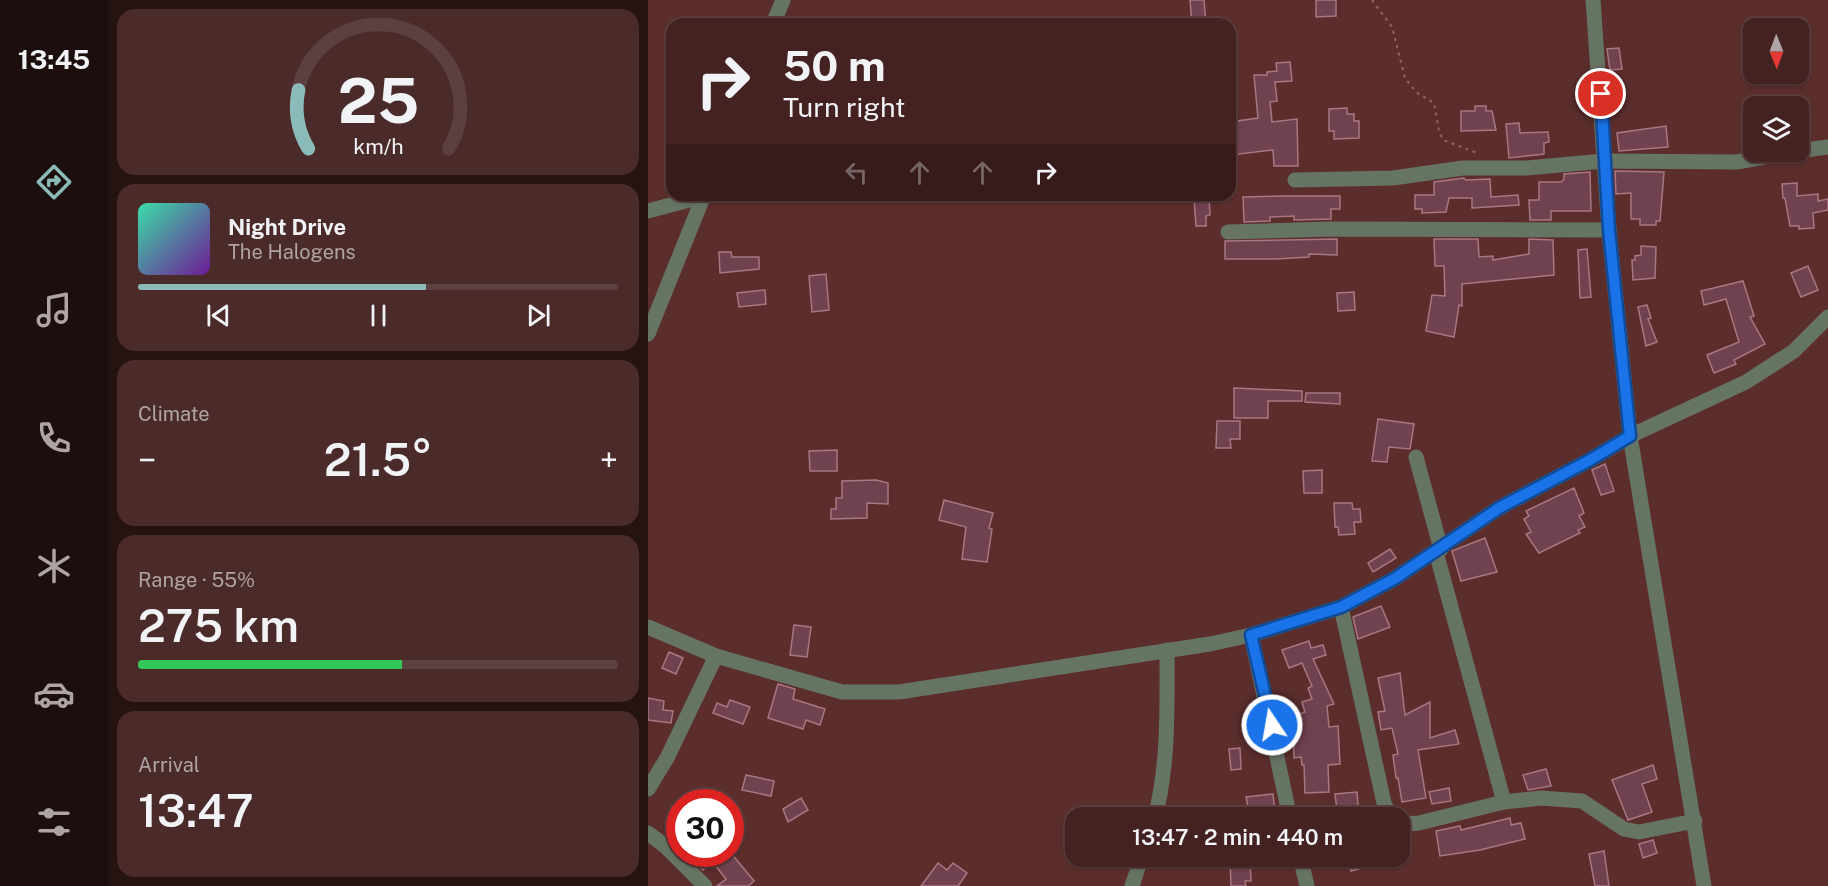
<!DOCTYPE html>
<html lang="en">
<head>
<meta charset="utf-8">
<style>
	:root { --surface:#442221; --page:#4b2a2a; --text:#f1f3f6; --muted:#afa4a5; --line:#5c3f3f; --accent:#8bbbb9 }
	body { margin:0; font-family:"Public Sans",sans-serif; background:var(--page); color:var(--text); height:100vh; display:flex; flex-direction:column; font-size:22px; white-space:nowrap }
	* { box-sizing:border-box; margin:0 }
	p { font-size:20px; color:var(--muted) }
	.icon { flex:none; width:33px; height:33px; fill:none; stroke:currentColor; stroke-width:2; stroke-linecap:round; stroke-linejoin:round }
	.map { position:relative; flex:1; overflow:hidden }
	.details { display:flex; flex-direction:column; gap:9px; padding:9px; background:#251312; width:540px }
	.details>* { flex:none }
	.hud { position:absolute; left:18px; top:18px; width:570px; height:183px; border-radius:18px; box-shadow:0 2px 4px #0004,0 0 0 2px var(--line); background:#442221; color:var(--text); overflow:hidden }
	.needle { width:39px; rotate:179deg }
	.fabs { position:absolute; left:1095px; top:18px; display:grid; gap:12px }
	.fabs a { display:grid; place-items:center; width:66px; height:66px; border-radius:12px; background:var(--surface); box-shadow:0 2px 4px #0004,0 0 0 2px var(--line); font-size:30px }
	.speed { position:absolute; left:18px; top:789px; display:flex; gap:12px; font-size:30px; font-weight:700; text-align:center }
	.speed>* { display:grid; place-content:center; width:78px; height:78px; border-radius:50%; background:var(--surface); box-shadow:0 2px 4px #0004,0 0 0 2px var(--line); line-height:1 }
	.speed .limit { border:9px solid #d22; background:#fff; color:#111 }
	.pin { position:absolute; display:grid; place-items:center; width:51px; height:51px; color:#fff; margin:-26px; border:3px solid #fff; border-radius:50%; box-shadow:0 2px 6px #0007 }
	.me { position:absolute; width:66px; margin:-33px; rotate:348deg; stroke-linejoin:round; filter:drop-shadow(0 0 4px #0008) }
	.turn { display:flex; align-items:center; gap:21px; height:126px; padding:0 18px; font-size:27px }
	.turn .icon { width:78px; height:78px; stroke-width:2.5 }
	.turn b { display:block; font-size:42px; line-height:51px }
	.lanes { display:flex; align-items:center; height:57px; padding:0 18px; background:#0003; justify-content:center; gap:30px; direction:ltr }
	.lanes .off { opacity:.35 }
	.big { font-size:45px; font-weight:600; line-height:1.1 }
	.details .card { flex:1; display:flex; flex-direction:column; justify-content:center; gap:9px; min-width:0; padding:0 21px; border-radius:18px; background:var(--page) }
	.details .dial { align-items:center; gap:0 }
	.dial svg { height:156px; overflow:visible; fill:none; stroke:var(--line); stroke-width:7; stroke-linecap:round; text-anchor:middle }
	.dial text { fill:var(--text); stroke:none }
	.song { display:flex; align-items:center; gap:18px }
	.cover { width:72px; height:72px; border-radius:9px; background:linear-gradient(135deg,hsl(160 70% 55%),hsl(280 70% 35%)) }
	.played { height:6px; border-radius:3px; background:linear-gradient(90deg,var(--accent) 60%,var(--line) 60%) }
	.keys { display:flex; justify-content:space-around; direction:ltr }
	.heat { display:flex; justify-content:space-between; align-items:center; font-size:33px; direction:ltr }
	.charge { height:9px; border-radius:4px; background:linear-gradient(90deg,#34c759 55%,var(--line) 0) }
	.trip { position:absolute; left:417px; top:807px; width:345px; height:60px; border-radius:18px; background:var(--surface); box-shadow:0 2px 4px #0004,0 0 0 2px var(--line); font-weight:600; line-height:60px; text-align:center }
	main { display:flex; flex:1; min-height:0 }
	.dock { display:flex; flex-direction:column; width:108px; justify-content:space-around; align-items:center; background:#1b0e0d; color:var(--muted) }
	.dock .icon { width:42px; height:42px }
	.dock .active { color:var(--accent) }
	.dock b { font-size:27px; color:var(--text) }
	.map>svg:first-child { display:block }
	.building { fill:#70414e; stroke:#a97683; stroke-width:1.5 }
	.lines { fill:none; stroke-linecap:round; stroke-linejoin:round }
	.path { stroke:#8e6664; stroke-width:2; stroke-dasharray:3 4.5; stroke-linecap:butt }
	.minor { stroke:#667464; stroke-width:15 }
	.route-casing { stroke:#114b97; stroke-width:15 }
	.route { stroke:#1a73e8; stroke-width:10 }
</style>
</head>
<body>
<main>
<nav class="dock">
<b>13:45</b>
<svg class="icon active" aria-label="directions" viewBox="0 0 24 24"><path d="M12 3l9 9-9 9-9-9zM9 14v-3h6M13 9l2 2-2 2"/></svg>
<svg class="icon" aria-label="music" viewBox="0 0 24 24"><path d="M9 18V5l10-2v13"/><circle cx="6" cy="18" r="3"/><circle cx="16" cy="16" r="3"/></svg>
<svg class="icon" aria-label="phone" viewBox="0 0 24 24"><path d="M5 4h4l2 5-3 2q2 4 5 5l2-3 5 2v4C11 20 4 13 5 4z"/></svg>
<svg class="icon" aria-label="climate" viewBox="0 0 24 24"><path d="M12 3v18M4 7l16 10M4 17L20 7"/></svg>
<svg class="icon" aria-label="car" viewBox="0 0 24 24"><path d="M5 17H2v-5l4-1 3-4h7l3 4 3 1v5h-3M9 17h6M6 11h13"/><circle cx="7" cy="17" r="2"/><circle cx="17" cy="17" r="2"/></svg>
<svg class="icon" aria-label="filters" viewBox="0 0 24 24"><path d="M4 7h16M4 17h16"/><circle cx="9" cy="7" r="2"/><circle cx="15" cy="17" r="2"/></svg>
</nav>
<section class="details">
<div class="card dial"><svg viewBox="0 0 100 80">
<path d="M14 69A42 42 0 1 1 86 69"/>
<path d="M14 69A42 42 0 0 1 9 39" stroke="#8bbbb9"/>
<text x="50" y="56" font-size="32" font-weight="700">25</text>
<text x="50" y="72" font-size="11">km/h</text>
</svg></div>
<div class="card">
<div class="song"><i class="cover"></i><div><b>Night Drive</b><p>The Halogens</p></div></div>
<div class="played"></div>
<div class="keys"><svg class="icon" aria-label="previous" viewBox="0 0 24 24"><path d="M18 5L8 12l10 7zM5 5v14"/></svg><svg class="icon" aria-label="pause" viewBox="0 0 24 24"><path d="M8 5v14M16 5v14"/></svg><svg class="icon" aria-label="next" viewBox="0 0 24 24"><path d="M6 5l10 7-10 7zM19 5v14"/></svg></div>
</div>
<div class="card"><p>Climate</p>
<div class="heat"><a>−</a><b class="big">21.5°</b><a>+</a></div>
</div>
<div class="card"><p>Range · 55%</p><b class="big">275 km</b><div class="charge"></div></div>
<div class="card"><p>Arrival</p><b class="big">13:47</b></div>
</section>
<div class="map">
<svg width="1180" height="886" viewBox="0 0 1180 886">
	<rect width="100%" height="100%" fill="#5b2e2c"/>
	<g class="building">
		<polygon points="542,0 556,0 558,24 544,24"/>
		<polygon points="668,0 688,0 688,16 668,17"/>
		<polygon points="971,48 974,69 962,70 959,49"/>
		<polygon points="642,62 644,81 627,82 629,101 622,102 624,122 649,119 650,166 626,166 625,150 583,155 582,122 610,118 606,75 619,75 619,72 629,71 628,63"/>
		<polygon points="827,106 838,106 838,111 844,111 848,130 813,131 813,111 827,111"/>
		<polygon points="699,108 699,114 706,114 706,121 711,121 711,138 686,139 686,131 681,131 681,109"/>
		<polygon points="871,123 872,133 900,132 901,142 896,143 896,154 861,158 858,124"/>
		<polygon points="1018,126 1020,147 971,151 969,133"/>
		<polygon points="967,171 1016,172 1012,221 1008,221 1008,225 992,225 992,219 983,219 983,193 968,194"/>
		<polygon points="942,172 943,211 903,211 903,220 882,220 881,200 891,200 891,182 913,182 916,179 916,174"/>
		<polygon points="816,178 818,180 842,179 843,197 870,195 871,205 824,208 824,198 801,198 798,212 774,213 774,209 767,209 767,195 786,195 786,182"/>
		<polygon points="1149,183 1149,196 1170,194 1170,201 1180,199 1180,210 1165,213 1166,228 1151,229 1151,226 1142,226 1137,198 1135,198 1134,184"/>
		<polygon points="633,196 692,196 692,209 683,209 683,219 646,220 646,216 622,217 622,221 596,222 595,197"/>
		<polygon points="561,198 562,215 558,216 558,226 548,226 546,199"/>
		<polygon points="689,239 689,255 661,254 661,257 628,259 577,259 577,241"/>
		<polygon points="786,239 830,239 831,257 845,256 845,260 881,254 881,239 905,240 906,275 814,284 814,306 811,305 806,337 778,331 784,295 797,296 796,266 787,266"/>
		<polygon points="993,246 1008,247 1007,278 985,280 984,260 987,260 987,256 993,255"/>
		<polygon points="939,249 943,297 932,298 930,250"/>
		<polygon points="71,252 83,252 84,257 111,257 111,269 72,273"/>
		<polygon points="1160,266 1170,290 1153,297 1143,273"/>
		<polygon points="178,274 181,310 164,312 161,276"/>
		<polygon points="1095,281 1106,316 1102,317 1117,344 1086,360 1088,364 1066,373 1059,355 1091,342 1078,299 1056,305 1053,291"/>
		<polygon points="117,290 118,304 91,307 89,293"/>
		<polygon points="706,292 707,310 690,311 689,293"/>
		<polygon points="999,305 1003,318 1000,319 1009,342 998,346 990,307"/>
		<polygon points="586,388 654,391 654,401 620,401 620,418 586,418"/>
		<polygon points="658,393 692,393 692,404 657,402"/>
		<polygon points="730,419 766,424 762,449 741,447 739,462 724,461"/>
		<polygon points="569,421 592,421 592,439 582,439 583,448 568,448"/>
		<polygon points="189,450 189,471 162,471 161,451"/>
		<polygon points="957,464 966,491 953,495 944,470"/>
		<polygon points="674,470 674,493 656,493 655,471"/>
		<polygon points="228,480 240,483 240,504 219,503 219,518 183,519 183,509 188,509 188,498 194,498 194,481"/>
		<polygon points="926,488 936,513 931,516 937,527 930,530 932,533 891,553 878,534 883,532 876,519 881,516 878,511"/>
		<polygon points="296,500 345,513 341,528 344,529 339,562 314,559 318,527 291,520"/>
		<polygon points="686,503 704,503 705,509 712,509 713,522 706,522 707,534 691,535 690,527 687,527"/>
		<polygon points="837,538 849,572 813,581 804,551"/>
		<polygon points="742,549 748,558 725,572 720,563"/>
		<polygon points="733,606 742,627 710,639 705,617"/>
		<polygon points="146,625 163,627 159,657 142,655"/>
		<polygon points="661,641 663,648 675,645 678,655 665,659 686,704 679,706 681,727 690,726 692,764 680,765 681,792 657,793 656,765 654,765 653,757 646,758 645,727 651,726 648,715 657,712 654,702 664,699 660,688 664,686 654,663 641,668 634,650"/>
		<polygon points="21,652 35,658 28,674 14,668"/>
		<polygon points="752,673 757,715 782,702 782,738 807,730 811,744 770,750 778,798 754,802 750,778 748,778 745,755 750,754 744,728 733,730 730,712 737,711 730,678"/>
		<polygon points="130,684 147,689 145,699 177,709 172,725 158,720 155,729 120,718"/>
		<polygon points="0,698 16,701 15,710 25,711 23,723 0,720"/>
		<polygon points="82,700 102,707 95,724 65,713 69,703 79,707"/>
		<polygon points="592,748 593,769 583,770 581,749"/>
		<polygon points="1005,765 1009,779 994,784 1004,812 980,820 964,780"/>
		<polygon points="898,769 903,786 880,790 875,775"/>
		<polygon points="98,775 126,781 123,796 94,790"/>
		<polygon points="801,788 803,801 784,804 781,792"/>
		<polygon points="709,792 711,818 690,818 687,794"/>
		<polygon points="625,794 627,813 620,814 621,818 571,818 571,813 600,807 598,797"/>
		<polygon points="153,798 160,810 140,822 135,809"/>
		<polygon points="862,818 863,825 873,823 877,839 832,850 792,856 788,831 812,826 813,830"/>
		<polygon points="1005,840 1009,853 995,858 991,844"/>
		<polygon points="956,851 961,886 947,886 941,854"/>
		<polygon points="82,852 106,881 100,886 69,886 78,879 67,865"/>
		<polygon points="38,854 61,854 67,860 55,870"/>
		<polygon points="698,856 718,856 721,866 703,871"/>
		<polygon points="602,860 603,881 597,881 598,886 583,886 582,861"/>
		<polygon points="290,863 299,870 305,863 319,873 310,886 273,886"/>
	</g>
	<g class="lines">
		<polyline class="path" points="724,0 744,27 757,78 768,92 786,103 791,131 795,140 829,153"/>
		<g class="minor">
			<polyline points="945,0 961,230 982,436 1056,886"/>
			<polyline points="125,24 135,0"/>
			<polyline points="1150,151 1180,147"/>
			<polyline points="647,180 745,178 815,168 879,168 956,161 1089,162 1144,152"/>
			<polyline points="0,211 56,196"/>
			<polyline points="580,232 683,229 961,230"/>
			<polyline points="0,334 56,195"/>
			<polyline points="768,457 793,549"/>
			<polyline points="788,552 856,802"/>
			<polyline points="693,607 736,803 743,818"/>
			<polyline points="0,627 68,656 194,692 251,692 562,644 603,635 693,607 746,579 851,508 942,460 982,436 1098,382 1146,351 1180,317"/>
			<polyline points="603,635 642,818"/>
			<polyline points="0,789 19,758 68,656"/>
			<path d="M507,818C521,762 519,707 519,650"/>
			<polyline points="752,822 757,824 771,823 856,802 893,798 934,801 976,829 991,832 1047,821"/>
			<polyline points="0,833 17,846 57,886"/>
			<polyline points="652,856 659,886"/>
			<polyline points="484,886 494,856"/>
		</g>
	</g>
	<g class="lines">
		<g class="route-casing">
			<polyline id="route" points="624,725 603,635 693,607 746,579 851,508 942,460 982,436 961,230 953,94"/>
		</g>
		<use href="#route" class="route"/>
	</g>
</svg>
<div class="fabs">
<a><svg class="needle" viewBox="-14 -14 28 28"><path d="M0-13l5 13h-10z" fill="#e53935"/><path d="M0 13l5-13h-10z" fill="#afa4a5"/></svg></a>
<a><svg class="icon" aria-label="layers" viewBox="0 0 24 24"><path d="M12 4l9 5-9 5-9-5zM3 14l9 5 9-5"/></svg></a>
</div>
<div class="speed"><div class="limit">30</div></div>
<div class="pin" style="left:953px;top:94px;background:#d93025"><svg class="icon" aria-label="arrive" viewBox="0 0 24 24"><path d="M6 21V4h12l-3 4 3 4H6"/></svg></div>
<svg class="me" style="left:624px;top:725px" viewBox="-20 -20 40 40"><circle r="17" fill="#1a73e8" stroke="#fff" stroke-width="3"/><path d="M0-11L8 9 0 5-8 9z" fill="#fff"/></svg>
<div class="trip">13:47 · 2 min · 440 m</div>
<div class="hud">
<div class="turn"><svg class="icon" aria-label="right" viewBox="0 0 24 24"><path d="M7 20v-9h11M14 6l5 5-5 5"/></svg><div><b>50 m</b>Turn right</div></div>
<div class="lanes"><svg class="icon off" aria-label="left" viewBox="0 0 24 24"><path d="M17 20v-9H6M10 6l-5 5 5 5"/></svg><svg class="icon off" aria-label="ahead" viewBox="0 0 24 24"><path d="M12 20V5M6 11l6-6 6 6"/></svg><svg class="icon off" aria-label="ahead" viewBox="0 0 24 24"><path d="M12 20V5M6 11l6-6 6 6"/></svg><svg class="icon" aria-label="right" viewBox="0 0 24 24"><path d="M7 20v-9h11M14 6l5 5-5 5"/></svg></div>
</div>
</div>
</main>
</body>
</html>
